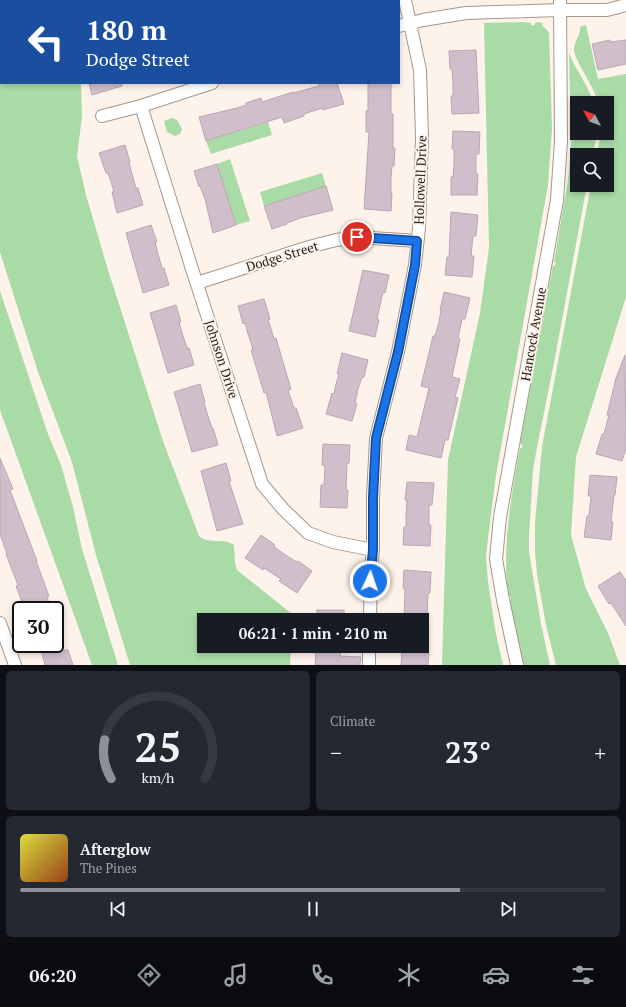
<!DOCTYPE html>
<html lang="en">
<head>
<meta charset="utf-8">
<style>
	:root { --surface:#171b24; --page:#242831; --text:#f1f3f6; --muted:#9ea1a6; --line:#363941; --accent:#8c9099 }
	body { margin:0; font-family:"PT Serif",serif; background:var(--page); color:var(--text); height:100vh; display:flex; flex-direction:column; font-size:15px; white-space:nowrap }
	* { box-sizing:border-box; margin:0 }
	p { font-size:13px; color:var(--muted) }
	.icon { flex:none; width:22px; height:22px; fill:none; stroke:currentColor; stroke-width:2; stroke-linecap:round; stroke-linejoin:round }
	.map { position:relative; height:665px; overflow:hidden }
	.details { display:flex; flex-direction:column; gap:6px; padding:6px; background:#0d0f14; flex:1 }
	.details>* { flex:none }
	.banner { position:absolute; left:0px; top:0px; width:400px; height:84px; box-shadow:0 2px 6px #0003; background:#1a4fa0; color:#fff; overflow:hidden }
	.needle { width:26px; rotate:311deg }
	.buttons { position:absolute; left:570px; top:96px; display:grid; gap:8px }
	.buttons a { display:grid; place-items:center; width:44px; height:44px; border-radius:0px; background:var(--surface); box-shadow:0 2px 6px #0003; font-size:20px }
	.speed { position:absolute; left:12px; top:601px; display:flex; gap:8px; font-size:20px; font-weight:700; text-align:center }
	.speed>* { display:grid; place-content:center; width:52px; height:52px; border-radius:50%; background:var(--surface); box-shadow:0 2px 6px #0003; line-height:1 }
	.speed .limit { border:2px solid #111; border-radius:6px; background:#fff; color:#111 }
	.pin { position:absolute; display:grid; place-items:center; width:34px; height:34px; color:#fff; margin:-17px; border:2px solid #fff; border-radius:50%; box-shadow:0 1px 4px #0007 }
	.me { position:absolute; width:44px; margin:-22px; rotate:3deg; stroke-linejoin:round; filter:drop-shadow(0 0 3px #0008) }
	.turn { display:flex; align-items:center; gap:14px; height:84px; padding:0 20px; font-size:18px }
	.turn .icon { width:52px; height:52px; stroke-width:2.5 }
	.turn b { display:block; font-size:28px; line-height:34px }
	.big { font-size:30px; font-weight:800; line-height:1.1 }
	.details .tile { flex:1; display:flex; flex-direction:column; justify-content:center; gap:6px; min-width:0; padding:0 14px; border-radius:6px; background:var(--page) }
	.details .dial { align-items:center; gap:0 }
	.dial svg { height:104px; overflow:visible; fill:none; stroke:var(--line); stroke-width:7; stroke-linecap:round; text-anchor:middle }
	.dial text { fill:var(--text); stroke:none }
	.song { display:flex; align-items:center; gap:12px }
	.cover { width:48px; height:48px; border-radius:6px; background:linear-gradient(135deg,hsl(60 70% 55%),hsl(20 70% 35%)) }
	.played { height:4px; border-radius:2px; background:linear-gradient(90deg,var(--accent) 75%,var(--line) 75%) }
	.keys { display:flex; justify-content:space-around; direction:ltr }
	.heat { display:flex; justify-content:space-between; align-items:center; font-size:22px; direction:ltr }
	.details .tiles { flex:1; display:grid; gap:6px; grid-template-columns:1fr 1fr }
	.tile:last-child { grid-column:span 2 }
	.trip { position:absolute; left:197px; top:613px; width:232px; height:40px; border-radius:0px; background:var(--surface); box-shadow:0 2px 6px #0003; font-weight:800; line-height:40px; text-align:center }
	.dock { display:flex; height:64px; justify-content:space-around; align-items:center; background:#090b0e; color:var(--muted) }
	.dock .icon { width:28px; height:28px }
	.dock .on { color:var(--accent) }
	.dock b { font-size:18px; color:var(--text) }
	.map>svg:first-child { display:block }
	.green { fill:#a8dba5 }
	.building { fill:#d0becb; stroke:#b8a7b4 }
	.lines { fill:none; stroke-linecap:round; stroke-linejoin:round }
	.street-casing { stroke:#a7968a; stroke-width:14 }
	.street { stroke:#fff; stroke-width:12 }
	.route-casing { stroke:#114b97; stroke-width:10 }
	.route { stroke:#1a73e8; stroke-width:7 }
	.labels { text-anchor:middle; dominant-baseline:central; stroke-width:4; stroke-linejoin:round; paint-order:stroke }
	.street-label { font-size:13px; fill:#26201b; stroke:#fef3eb }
</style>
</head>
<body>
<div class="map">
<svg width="626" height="665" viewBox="0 0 626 665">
	<rect width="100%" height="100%" fill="#fef3eb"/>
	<g class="green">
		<polygon points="524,22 531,23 531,26 535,25 535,23 537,22 543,23 542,25 549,32 552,128 548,185 496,475 488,538 486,556 488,582 496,634 503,665 442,665 448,460 480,313 489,248 484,23"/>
		<path d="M586,25L598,79L626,74V297L576,457L571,535L586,589L608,633L620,665H556L546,625L537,574L535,552V523L542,447L591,185H607V155H597L601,133H607V103H599C594,90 587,78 580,66C578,61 575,56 574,51C573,42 581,36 580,27Z"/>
		<path d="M0,29H1V83H81L82,117L77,156L86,195L108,270L163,441L199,536C209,545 224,537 234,545L235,563L237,570L292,614V620H204V646H291L290,665H130L96,555L72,462L38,372L0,252Z"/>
		<path d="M569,53L574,64L587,87L594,103H577V133H597L593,155H577V185H587L554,363L538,442L533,469L529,538V552L541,624L550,665H524V664H522L509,599H511L510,596H508C502,546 511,497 520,448H522V445L520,444L553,265L555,266L556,262H554L568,180L570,160L571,140Z"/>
		<polygon points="172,118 177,120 182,129 180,134 175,136 167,132 164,121"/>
		<polygon points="268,122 272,135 211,154 206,141"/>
		<polygon points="230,159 250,221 236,225 217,164"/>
		<polygon points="322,173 326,186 264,206 260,192"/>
		<polygon points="0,291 48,434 61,465 73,507 82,549 118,665 92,665 0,410"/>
	</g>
	<g class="building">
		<polygon points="610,40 610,42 626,40 626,64 598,70 592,44"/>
		<polygon points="476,50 479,113 452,114 451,96 453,96 453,83 452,69 450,69 449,51"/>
		<polygon points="89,83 122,83 122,86 92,95"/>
		<polygon points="319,83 337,83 344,104 323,110 323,108 313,111 304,114 304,116 284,123 282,117 206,141 199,117 237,108 246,105 246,103 261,98 262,102 293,92 293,93 319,86"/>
		<polygon points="368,83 391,83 391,114 393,114 393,148 395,148 394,166 392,166 391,177 391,193 392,193 391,211 364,209 369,132 366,132 366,111 368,111"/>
		<polygon points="453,131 480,132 479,154 476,154 476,174 478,174 477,195 451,195 451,177 453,177 454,164 454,149 452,149"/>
		<polygon points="125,145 130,162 129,162 132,174 136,188 138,188 143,205 117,213 112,192 114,192 111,182 108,173 106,173 99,153"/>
		<polygon points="217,164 236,225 213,233 205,199 200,186 199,187 194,171"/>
		<polygon points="326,186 333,210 300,218 287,223 287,224 272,229 264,206"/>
		<polygon points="451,212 478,215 476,236 473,236 471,256 474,256 472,277 445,275 447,257 449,257"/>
		<polygon points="151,225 157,242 155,242 158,254 162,268 164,268 169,285 143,293 126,233"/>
		<polygon points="363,270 389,275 385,293 383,292 377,319 379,320 375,337 349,331"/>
		<polygon points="444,292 470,298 465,319 462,319 458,338 460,339 452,377 460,379 455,397 458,398 448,440 445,440 441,458 406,450 409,435 417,437 429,388 421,386 433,336 435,336 439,322 441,310 440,310"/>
		<polygon points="264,299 270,319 268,320 271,329 274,339 276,338 291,389 288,390 294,408 296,408 303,428 277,436 266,392 264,393 251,350 253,349 248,334 245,323 243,324 238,306"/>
		<polygon points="176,305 181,322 179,322 182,333 187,348 189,348 194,365 168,373 150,313"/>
		<polygon points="342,353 368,360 364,377 362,377 358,389 355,403 357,404 352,421 326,414 332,393 334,394 336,384 339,374 337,374"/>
		<polygon points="625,355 626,448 622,461 596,454 602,434 604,434 609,415 607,415 616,378"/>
		<polygon points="200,384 205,402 204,402 207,413 212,428 213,428 218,445 192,452 174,392"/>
		<polygon points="323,444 350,445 349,463 347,463 346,490 348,490 347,508 320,507 321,485 324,485 325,466 322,465"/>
		<polygon points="0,458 13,489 10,490 37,561 36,561 49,596 47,597 51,610 25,610 16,586 18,585 6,554 7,554 0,534"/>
		<polygon points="226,463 231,481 229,481 243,524 217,531 201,471"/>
		<polygon points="590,475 617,477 615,495 614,495 611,522 613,522 611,540 584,537 587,516 589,516 591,496 588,496"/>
		<polygon points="407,482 434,483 432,505 429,505 429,525 431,525 430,546 403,545 404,527 406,527 406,515 407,500 405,500"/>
		<polygon points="261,535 275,545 274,547 287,556 297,562 298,561 312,571 297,593 279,581 281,579 264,568 263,570 245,558"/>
		<polygon points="404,570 431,572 430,593 428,593 427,620 404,620 405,589 403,588"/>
		<polygon points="620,572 626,580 626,626 611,603 609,604 598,586"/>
		<rect x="317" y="610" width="27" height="10"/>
		<polygon points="318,646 341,646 340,656 361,657 360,665 315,665 316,651 318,651"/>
		<polygon points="41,650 68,650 73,665 45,665"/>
		<polygon points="402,651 429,653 428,665 401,665"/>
	</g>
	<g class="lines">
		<g class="street-casing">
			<g id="street">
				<polyline points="399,26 423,20 466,13 560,10 607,10 626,5"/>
				<polyline points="141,106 192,269 262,484 283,509 308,533 333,542 373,550"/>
				<polyline points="102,116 141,106 212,83"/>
				<polyline points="197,283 309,247 336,240 357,237 417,241"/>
				<polyline points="370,620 371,567 373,550 373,498 376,438 398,352 415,265 419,228 422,137 420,70 405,0"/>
				<polyline points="0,623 15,665"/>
				<polyline points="369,665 369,646"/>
				<polyline points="517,665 503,600 496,559 500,517 557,200 561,141 560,0"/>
			</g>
		</g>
		<use href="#street" class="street"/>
	</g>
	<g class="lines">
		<g class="route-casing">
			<polyline id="route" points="357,237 417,241 415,265 398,352 376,438 373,498 373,550 370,581"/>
		</g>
		<use href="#route" class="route"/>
	</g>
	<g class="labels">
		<g class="street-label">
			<text transform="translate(420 180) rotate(-88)">Hollowell Drive</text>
			<text transform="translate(282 256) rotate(-17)">Dodge Street</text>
			<text transform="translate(533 334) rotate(-80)">Hancock Avenue</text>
			<text transform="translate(222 359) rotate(72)">Johnson Drive</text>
		</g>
	</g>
</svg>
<div class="buttons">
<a><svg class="needle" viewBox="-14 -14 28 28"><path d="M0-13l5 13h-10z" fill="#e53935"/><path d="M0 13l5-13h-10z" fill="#9ea1a6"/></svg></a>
<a><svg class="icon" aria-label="search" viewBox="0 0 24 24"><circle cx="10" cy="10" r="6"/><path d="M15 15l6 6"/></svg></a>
</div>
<div class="speed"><div class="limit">30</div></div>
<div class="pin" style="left:357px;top:237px;background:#d93025"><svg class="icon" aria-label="arrive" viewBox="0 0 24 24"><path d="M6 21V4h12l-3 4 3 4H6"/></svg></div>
<svg class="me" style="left:370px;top:581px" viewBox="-20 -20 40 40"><circle r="17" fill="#1a73e8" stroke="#fff" stroke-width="3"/><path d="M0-11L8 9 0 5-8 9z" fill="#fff"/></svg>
<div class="trip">06:21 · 1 min · 210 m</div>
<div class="banner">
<div class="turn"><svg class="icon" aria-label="left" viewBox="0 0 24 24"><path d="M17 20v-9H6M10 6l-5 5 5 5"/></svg><div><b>180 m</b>Dodge Street</div></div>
</div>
</div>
<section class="details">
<div class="tiles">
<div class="tile dial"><svg viewBox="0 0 100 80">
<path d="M14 69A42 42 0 1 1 86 69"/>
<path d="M14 69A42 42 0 0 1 9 39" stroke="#8c9099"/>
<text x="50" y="56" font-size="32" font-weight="700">25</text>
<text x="50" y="72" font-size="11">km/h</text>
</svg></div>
<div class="tile"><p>Climate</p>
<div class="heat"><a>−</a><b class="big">23°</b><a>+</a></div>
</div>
<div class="tile">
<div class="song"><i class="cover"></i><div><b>Afterglow</b><p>The Pines</p></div></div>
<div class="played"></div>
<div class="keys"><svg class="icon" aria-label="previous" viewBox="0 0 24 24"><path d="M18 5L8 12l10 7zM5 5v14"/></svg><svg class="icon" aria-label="pause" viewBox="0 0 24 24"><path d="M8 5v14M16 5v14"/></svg><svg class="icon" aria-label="next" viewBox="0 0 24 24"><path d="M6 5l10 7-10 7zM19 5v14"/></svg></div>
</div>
</div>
</section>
<nav class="dock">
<b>06:20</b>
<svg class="icon on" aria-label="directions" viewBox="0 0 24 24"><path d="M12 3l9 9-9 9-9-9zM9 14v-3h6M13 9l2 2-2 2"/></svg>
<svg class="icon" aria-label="music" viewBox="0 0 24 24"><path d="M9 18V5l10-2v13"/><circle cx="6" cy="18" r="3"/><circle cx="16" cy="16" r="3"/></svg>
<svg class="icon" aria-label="phone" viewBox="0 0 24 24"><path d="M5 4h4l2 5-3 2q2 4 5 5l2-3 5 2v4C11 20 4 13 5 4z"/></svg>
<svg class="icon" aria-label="climate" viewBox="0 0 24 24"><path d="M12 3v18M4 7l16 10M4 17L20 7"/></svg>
<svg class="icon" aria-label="car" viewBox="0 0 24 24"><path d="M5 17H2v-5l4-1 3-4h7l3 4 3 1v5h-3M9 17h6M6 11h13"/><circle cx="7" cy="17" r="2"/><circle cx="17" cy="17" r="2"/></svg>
<svg class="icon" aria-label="filters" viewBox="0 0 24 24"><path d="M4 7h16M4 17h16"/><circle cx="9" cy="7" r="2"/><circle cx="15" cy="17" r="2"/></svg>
</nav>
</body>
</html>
